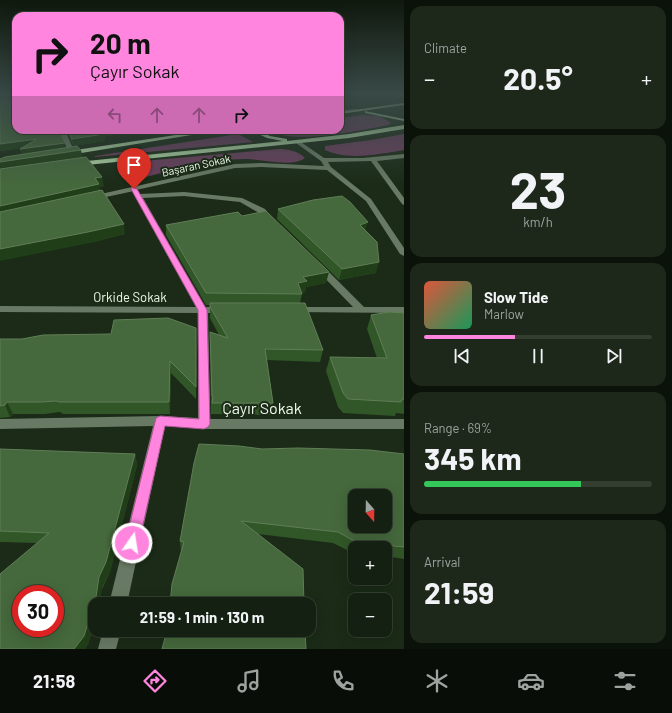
<!DOCTYPE html>
<html lang="en">
<head>
<meta charset="utf-8">
<style>
	:root { --surface:#142011; --page:#1d281a; --text:#f1f3f6; --muted:#9da39f; --line:#333e31; --accent:#ff85df }
	body { margin:0; font-family:Barlow,sans-serif; background:var(--page); color:var(--text); height:100vh; display:flex; flex-direction:column; font-size:15px; white-space:nowrap }
	* { box-sizing:border-box; margin:0 }
	p { font-size:13px; color:var(--muted) }
	.icon { flex:none; width:22px; height:22px; fill:none; stroke:currentColor; stroke-width:2; stroke-linecap:round; stroke-linejoin:round }
	.map { position:relative; flex:1; overflow:hidden }
	.drawer { display:flex; flex-direction:column; gap:6px; padding:6px; background:#0b1209; width:268px }
	.drawer>* { flex:none }
	.top-card { position:absolute; left:12px; top:12px; width:332px; height:122px; border-radius:12px; box-shadow:0 4px 16px #0002,0 0 0 1px var(--line); background:#ff85df; color:#111; overflow:hidden }
	.needle { width:26px; rotate:160deg }
	.fabs { position:absolute; left:348px; top:489px; display:grid; gap:8px }
	.fabs a { display:grid; place-items:center; width:44px; height:44px; border-radius:8px; background:var(--surface); box-shadow:0 4px 16px #0002,0 0 0 1px var(--line); font-size:20px }
	.speed { position:absolute; left:12px; top:585px; display:flex; gap:8px; font-size:20px; font-weight:700; text-align:center }
	.speed>* { display:grid; place-content:center; width:52px; height:52px; border-radius:50%; background:var(--surface); box-shadow:0 4px 16px #0002,0 0 0 1px var(--line); line-height:1 }
	.speed .limit { border:6px solid #d22; background:#fff; color:#111 }
	.pin { position:absolute; display:grid; place-items:center; width:34px; height:34px; color:#fff; margin:-41px -17px; border-radius:50% 50% 50% 0; rotate:-45deg; box-shadow:0 0 4px #0007 }
	.pin .icon { rotate:45deg }
	.me { position:absolute; width:44px; margin:-22px; rotate:13deg; stroke-linejoin:round; filter:drop-shadow(0 0 3px #0008) }
	.turn { display:flex; align-items:center; gap:14px; height:84px; padding:0 12px; font-size:18px }
	.turn .icon { width:52px; height:52px; stroke-width:2.5 }
	.turn b { display:block; font-size:28px; line-height:34px }
	.lanes { display:flex; align-items:center; height:38px; padding:0 12px; background:#0003; justify-content:center; gap:20px; direction:ltr }
	.lanes .off { opacity:.35 }
	.big { font-size:30px; font-weight:700; line-height:1.1 }
	.drawer .tile { flex:1; display:flex; flex-direction:column; justify-content:center; gap:6px; min-width:0; padding:0 14px; border-radius:12px; background:var(--page) }
	.drawer .dial { align-items:center; gap:0 }
	.dial b { font-size:52px; line-height:1 }
	.song { display:flex; align-items:center; gap:12px }
	.cover { width:48px; height:48px; border-radius:6px; background:linear-gradient(135deg,hsl(10 70% 55%),hsl(150 70% 35%)) }
	.played { height:4px; border-radius:2px; background:linear-gradient(90deg,var(--accent) 40%,var(--line) 40%) }
	.keys { display:flex; justify-content:space-around; direction:ltr }
	.heat { display:flex; justify-content:space-between; align-items:center; font-size:22px; direction:ltr }
	.charge { height:6px; border-radius:3px; background:linear-gradient(90deg,#34c759 69%,var(--line) 0) }
	.trip { position:absolute; left:88px; top:597px; width:228px; height:40px; border-radius:12px; background:var(--surface); box-shadow:0 4px 16px #0002,0 0 0 1px var(--line); font-weight:700; line-height:40px; text-align:center }
	.tabs { display:flex; height:64px; justify-content:space-around; align-items:center; background:#080d07; color:var(--muted) }
	.tabs .icon { width:28px; height:28px }
	.tabs .on { color:var(--accent) }
	.tabs b { font-size:18px; color:var(--text) }
	main { display:flex; flex:1; min-height:0 }
	.map>svg:first-child { display:block }
	.green { fill:#693e5d }
	.lines { fill:none; stroke-linecap:round; stroke-linejoin:round }
	.minor { fill:#687a63; fill-rule:evenodd }
	.major { fill:#a9cf9f; fill-rule:evenodd }
	.wall { fill:#315627 }
	.shaded-wall { fill:#203e18 }
	.building { fill:#45683c; stroke:#607e57; fill-rule:evenodd }
	.route { fill:#ff85df; stroke:#a65691 }
	.labels { text-anchor:middle; dominant-baseline:central; stroke-width:4; stroke-linejoin:round; paint-order:stroke }
	.far-street-label { font-size:11px; fill:#edf8ea; stroke:#1b2b17 }
	.street-label { font-size:13px; fill:#edf8ea; stroke:#1b2b17 }
	.near-street-label { font-size:16px; fill:#edf8ea; stroke:#1b2b17 }
</style>
</head>
<body>
<main>
<div class="map">
<svg width="404" height="649" viewBox="0 0 404 649">
	<rect width="100%" height="100%" fill="#1b2b17"/>
	<g class="green">
		<path d="M362,115L380,116L391,123L388,125C363,130 292,145 272,131L340,130V118Z"/>
		<polygon points="238,134 253,142 95,157 95,156"/>
		<path d="M404,134V150C379,154 349,161 325,150V146L371,140Z"/>
		<path d="M279,149C288,149 298,151 305,158C292,168 261,159 245,159C207,159 169,172 133,180L121,163Z"/>
	</g>
	<g class="lines">
		<g class="minor">
			<polygon points="358,109 356,111 340,112 340,110"/>
			<polygon points="59,130 65,130 75,153 74,154 69,153"/>
			<polygon points="298,140 324,158 363,158 404,154 404,158 377,161 404,198 404,205 402,204 371,161 328,162 331,167 371,199 404,248 404,256 400,254 366,201 327,170 261,167 235,168 136,190 140,194 184,192 242,198 265,209 276,222 272,224 269,224 259,213 240,202 184,196 143,198 205,307 222,307 227,310 222,313 208,313 210,419 404,419 404,429 204,429 165,426 127,604 109,604 153,426 0,429 0,419 160,416 198,418 198,313 0,312 0,306 196,307 135,196 134,191 92,200 89,198 92,196 235,164 261,163 324,166 321,161 296,143 295,142"/>
			<polygon points="318,263 321,264 364,307 404,307 404,313 291,312 289,310 291,308 294,307 353,307 315,268 314,266"/>
			<polygon points="103,630 121,630 116,649 98,649"/>
		</g>
		<g class="major">
			<polygon points="404,103 404,105 340,114 340,112"/>
			<polygon points="365,111 404,119 404,121 365,113"/>
			<polygon points="404,125 404,129 349,138 77,166 74,164 77,162 283,141 267,138 250,130 257,130 270,136 287,139 287,141 349,134"/>
			<polygon points="209,130 222,130 69,155 66,153 69,151"/>
		</g>
	</g>
	<g class="wall">
		<polygon points="0,93 16,93 65,147 83,157 104,186 99,187 100,190 125,234 90,243 22,154 20,149 22,148 0,151"/>
		<polygon points="67,130 158,130 105,136 105,141 73,146"/>
		<polygon points="278,209 366,231 376,273 339,280 277,219"/>
		<polygon points="242,216 326,283 306,287 305,292 301,293 302,294 300,303 323,350 320,362 267,360 273,403 272,415 211,414 210,332 219,335 210,318 210,305 206,305 166,235 166,225"/>
		<polygon points="404,313 404,414 396,413 395,416 343,413 338,407 326,371 330,357 377,358 367,329 371,315"/>
		<polygon points="196,328 196,399 171,373 170,414 63,414 60,412 45,414 13,414 10,417 0,418 0,339 22,339 111,334"/>
		<polygon points="0,449 135,454 137,465 110,572 95,604 95,623 88,644 85,649 0,649 37,543 0,542"/>
		<polygon points="262,449 404,454 404,559 385,556 385,548 355,548 355,553 351,552 333,543 258,534 181,551 180,541"/>
	</g>
	<g class="shaded-wall">
		<polygon points="102,130 158,130 105,136 105,141 73,146 72,139"/>
		<polygon points="37,139 39,146 0,151 0,144"/>
		<polygon points="65,143 66,150 22,156 20,149"/>
		<polygon points="81,150 83,159 0,171 0,162"/>
		<polygon points="102,177 104,186 99,187 100,193 0,216 0,206 95,178"/>
		<polygon points="368,222 365,232 360,225"/>
		<polygon points="124,224 125,234 90,243 0,261 0,249"/>
		<polygon points="379,262 376,273 339,280 342,269"/>
		<polygon points="329,272 326,283 306,287 305,292 296,294 298,283 303,277"/>
		<polygon points="170,361 171,373 170,414 169,402"/>
		<polygon points="7,402 13,414 10,417 5,405"/>
		<polygon points="135,454 137,465 110,572 102,587 100,604 95,604 95,623 88,644 85,649 74,649 99,577"/>
	</g>
	<g class="building">
		<polygon points="0,93 16,93 16,130 59,130 65,143 20,149 37,139 0,144 0,100 15,99 16,95 0,95"/>
		<polygon points="68,130 102,130 104,134 72,139"/>
		<polygon points="77,146 81,150 0,162 0,159 5,157"/>
		<polygon points="86,157 102,177 95,178 99,184 0,206 0,169"/>
		<polygon points="102,190 124,224 88,232 0,249 0,212"/>
		<polygon points="342,196 350,202 368,222 360,225 377,242 379,262 342,269 278,209 313,200"/>
		<polygon points="266,211 329,272 303,277 307,281 298,283 302,294 206,293 166,225 238,212 242,216"/>
		<polygon points="210,303 305,303 323,350 265,349 273,403 212,403 213,396 212,396 210,332 228,338 210,307"/>
		<polygon points="389,312 404,313 404,399 402,399 401,402 348,399 343,393 330,357 387,358 371,315"/>
		<polygon points="168,318 196,328 196,387 170,361 169,402 60,402 56,401 41,402 7,402 5,405 0,406 0,339 22,339 43,335 111,334 114,320"/>
		<path d="M199,444L239,446L262,449L298,448L370,450L404,454V547L356,542L338,532L241,521L303,569L304,604H170L172,584L184,542L180,541L194,463ZM355,496H385V526H355Z"/>
		<path d="M0,449L135,454L106,562L99,577L96,597L84,636L74,649H0V574L49,533L0,531ZM21,594H55V628H21Z"/>
		<polygon points="167,630 305,630 306,649 162,649"/>
	</g>
	<linearGradient id="sky" x2="0" y2="1"><stop stop-color="#0f180d"/><stop offset="0.51" stop-color="#394a47"/><stop offset="1" stop-color="#394a47" stop-opacity="0"/></linearGradient>
	<rect width="404" height="184" fill="url(#sky)"/>
	<polygon class="route" points="132,187 137,189 207,310 210,424 208,427 204,429 165,426 139,543 137,548 132,550 127,548 125,543 156,418 160,416 199,419 198,310 131,189"/>
	<g class="labels">
		<g class="far-street-label">
			<text transform="translate(196 165) rotate(-12)">Başaran Sokak</text>
		</g>
		<g class="street-label">
			<text x="130" y="297">Orkide Sokak</text>
		</g>
		<g class="near-street-label">
			<text x="262" y="407">Çayır Sokak</text>
		</g>
	</g>
</svg>
<div class="fabs">
<a><svg class="needle" viewBox="-14 -14 28 28"><path d="M0-13l5 13h-10z" fill="#e53935"/><path d="M0 13l5-13h-10z" fill="#9da39f"/></svg></a>
<a>+</a>
<a>−</a>
</div>
<div class="speed"><div class="limit">30</div></div>
<div class="pin" style="left:134px;top:189px;background:#d93025"><svg class="icon" aria-label="arrive" viewBox="0 0 24 24"><path d="M6 21V4h12l-3 4 3 4H6"/></svg></div>
<svg class="me" style="left:132px;top:543px" viewBox="-20 -20 40 40"><circle r="17" fill="#ff85df" stroke="#fff" stroke-width="3"/><path d="M0-11L8 9 0 5-8 9z" fill="#fff"/></svg>
<div class="trip">21:59 · 1 min · 130 m</div>
<div class="top-card">
<div class="turn"><svg class="icon" aria-label="right" viewBox="0 0 24 24"><path d="M7 20v-9h11M14 6l5 5-5 5"/></svg><div><b>20 m</b>Çayır Sokak</div></div>
<div class="lanes"><svg class="icon off" aria-label="left" viewBox="0 0 24 24"><path d="M17 20v-9H6M10 6l-5 5 5 5"/></svg><svg class="icon off" aria-label="ahead" viewBox="0 0 24 24"><path d="M12 20V5M6 11l6-6 6 6"/></svg><svg class="icon off" aria-label="ahead" viewBox="0 0 24 24"><path d="M12 20V5M6 11l6-6 6 6"/></svg><svg class="icon" aria-label="right" viewBox="0 0 24 24"><path d="M7 20v-9h11M14 6l5 5-5 5"/></svg></div>
</div>
</div>
<section class="drawer">
<div class="tile"><p>Climate</p>
<div class="heat"><a>−</a><b class="big">20.5°</b><a>+</a></div>
</div>
<div class="tile dial"><b>23</b><p>km/h</p></div>
<div class="tile">
<div class="song"><i class="cover"></i><div><b>Slow Tide</b><p>Marlow</p></div></div>
<div class="played"></div>
<div class="keys"><svg class="icon" aria-label="previous" viewBox="0 0 24 24"><path d="M18 5L8 12l10 7zM5 5v14"/></svg><svg class="icon" aria-label="pause" viewBox="0 0 24 24"><path d="M8 5v14M16 5v14"/></svg><svg class="icon" aria-label="next" viewBox="0 0 24 24"><path d="M6 5l10 7-10 7zM19 5v14"/></svg></div>
</div>
<div class="tile"><p>Range · 69%</p><b class="big">345 km</b><div class="charge"></div></div>
<div class="tile"><p>Arrival</p><b class="big">21:59</b></div>
</section>
</main>
<nav class="tabs">
<b>21:58</b>
<svg class="icon on" aria-label="directions" viewBox="0 0 24 24"><path d="M12 3l9 9-9 9-9-9zM9 14v-3h6M13 9l2 2-2 2"/></svg>
<svg class="icon" aria-label="music" viewBox="0 0 24 24"><path d="M9 18V5l10-2v13"/><circle cx="6" cy="18" r="3"/><circle cx="16" cy="16" r="3"/></svg>
<svg class="icon" aria-label="phone" viewBox="0 0 24 24"><path d="M5 4h4l2 5-3 2q2 4 5 5l2-3 5 2v4C11 20 4 13 5 4z"/></svg>
<svg class="icon" aria-label="climate" viewBox="0 0 24 24"><path d="M12 3v18M4 7l16 10M4 17L20 7"/></svg>
<svg class="icon" aria-label="car" viewBox="0 0 24 24"><path d="M5 17H2v-5l4-1 3-4h7l3 4 3 1v5h-3M9 17h6M6 11h13"/><circle cx="7" cy="17" r="2"/><circle cx="17" cy="17" r="2"/></svg>
<svg class="icon" aria-label="filters" viewBox="0 0 24 24"><path d="M4 7h16M4 17h16"/><circle cx="9" cy="7" r="2"/><circle cx="15" cy="17" r="2"/></svg>
</nav>
</body>
</html>
